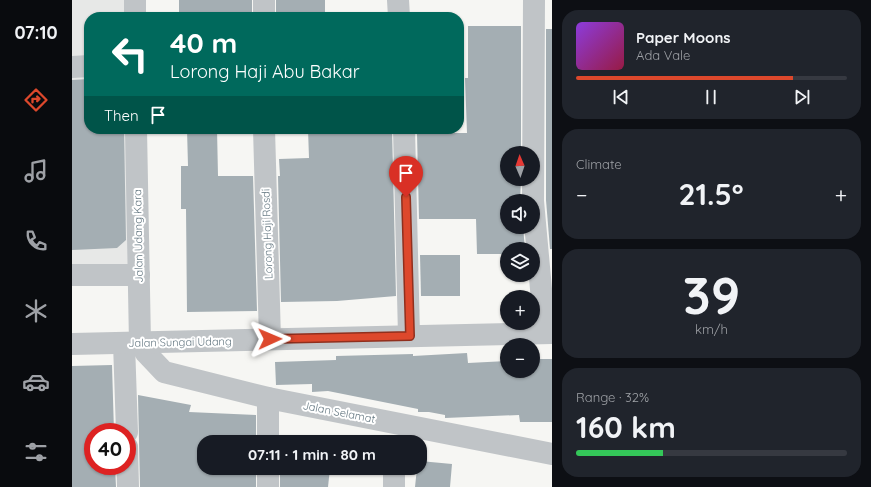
<!DOCTYPE html>
<html lang="en">
<head>
<meta charset="utf-8">
<style>
	:root { --surface:#171b24; --page:#20242c; --text:#f1f3f6; --muted:#9ea1a6; --line:#363941; --accent:#dd482c }
	body { margin:0; font-family:Quicksand,sans-serif; background:var(--page); color:var(--text); height:100vh; display:flex; flex-direction:column; font-size:15px; white-space:nowrap }
	* { box-sizing:border-box; margin:0 }
	p { font-size:13px; color:var(--muted) }
	.icon { flex:none; width:22px; height:22px; fill:none; stroke:currentColor; stroke-width:2; stroke-linecap:round; stroke-linejoin:round }
	.map { position:relative; flex:1; overflow:hidden }
	.details { display:flex; flex-direction:column; gap:10px; padding:10px; background:#0d0f14; width:319px }
	.details>* { flex:none }
	.banner { position:absolute; left:12px; top:12px; width:380px; height:122px; border-radius:16px; box-shadow:0 1px 3px #0004; background:#00695c; color:#fff; overflow:hidden }
	.needle { width:26px; rotate:358deg }
	.tools { position:absolute; left:428px; top:146px; display:grid; gap:8px }
	.tools a { display:grid; place-items:center; width:40px; height:40px; border-radius:50%; background:var(--surface); box-shadow:0 1px 3px #0004; font-size:20px }
	.speed { position:absolute; left:12px; top:423px; display:flex; gap:8px; font-size:20px; font-weight:700; text-align:center }
	.speed>* { display:grid; place-content:center; width:52px; height:52px; border-radius:50%; background:var(--surface); box-shadow:0 1px 3px #0004; line-height:1 }
	.speed .limit { border:6px solid #d22; background:#fff; color:#111 }
	.pin { position:absolute; display:grid; place-items:center; width:34px; height:34px; color:#fff; margin:-41px -17px; border-radius:50% 50% 50% 0; rotate:-45deg; box-shadow:0 0 4px #0007 }
	.pin .icon { rotate:45deg }
	.me { position:absolute; width:44px; margin:-22px; rotate:89deg; stroke-linejoin:round; filter:drop-shadow(0 0 3px #0008) }
	.turn { display:flex; align-items:center; gap:14px; height:84px; padding:0 20px; font-size:18px }
	.turn .icon { width:52px; height:52px; stroke-width:2.5 }
	.turn b { display:block; font-size:28px; line-height:34px }
	.then { display:flex; align-items:center; height:38px; padding:0 20px; background:#0003; gap:8px; font-size:15px }
	.big { font-size:30px; font-weight:700; line-height:1.1 }
	.details .widget { flex:1; display:flex; flex-direction:column; justify-content:center; gap:6px; min-width:0; padding:0 14px; border-radius:16px; background:var(--page) }
	.details .dial { align-items:center; gap:0 }
	.dial b { font-size:52px; line-height:1 }
	.song { display:flex; align-items:center; gap:12px }
	.cover { width:48px; height:48px; border-radius:6px; background:linear-gradient(135deg,hsl(270 70% 55%),hsl(340 70% 35%)) }
	.played { height:4px; border-radius:2px; background:linear-gradient(90deg,var(--accent) 80%,var(--line) 80%) }
	.keys { display:flex; justify-content:space-around; direction:ltr }
	.heat { display:flex; justify-content:space-between; align-items:center; font-size:22px; direction:ltr }
	.charge { height:6px; border-radius:3px; background:linear-gradient(90deg,#34c759 32%,var(--line) 0) }
	.trip { position:absolute; left:125px; top:435px; width:230px; height:40px; border-radius:16px; background:var(--surface); box-shadow:0 1px 3px #0004; font-weight:700; line-height:40px; text-align:center }
	main { display:flex; flex:1; min-height:0 }
	.tabs { display:flex; flex-direction:column; width:72px; justify-content:space-around; align-items:center; background:#090b0e; color:var(--muted) }
	.tabs .icon { width:28px; height:28px }
	.tabs .selected { color:var(--accent) }
	.tabs b { font-size:18px; color:var(--text) }
	.map>svg:first-child { display:block }
	.built { fill:#e7e8e7 }
	.building { fill:#a4aeb3 }
	.lines { fill:none; stroke-linecap:round; stroke-linejoin:round }
	.minor { stroke:#c0c4c7; stroke-width:22 }
	.route-casing { stroke:#902f1d; stroke-width:10 }
	.route { stroke:#dd482c; stroke-width:7 }
	.labels { text-anchor:middle; dominant-baseline:central; stroke-width:4; stroke-linejoin:round; paint-order:stroke }
	.street-label { font-size:11px; fill:#667983; stroke:#fff }
</style>
</head>
<body>
<main>
<nav class="tabs">
<b>07:10</b>
<svg class="icon selected" aria-label="directions" viewBox="0 0 24 24"><path d="M12 3l9 9-9 9-9-9zM9 14v-3h6M13 9l2 2-2 2"/></svg>
<svg class="icon" aria-label="music" viewBox="0 0 24 24"><path d="M9 18V5l10-2v13"/><circle cx="6" cy="18" r="3"/><circle cx="16" cy="16" r="3"/></svg>
<svg class="icon" aria-label="phone" viewBox="0 0 24 24"><path d="M5 4h4l2 5-3 2q2 4 5 5l2-3 5 2v4C11 20 4 13 5 4z"/></svg>
<svg class="icon" aria-label="climate" viewBox="0 0 24 24"><path d="M12 3v18M4 7l16 10M4 17L20 7"/></svg>
<svg class="icon" aria-label="car" viewBox="0 0 24 24"><path d="M5 17H2v-5l4-1 3-4h7l3 4 3 1v5h-3M9 17h6M6 11h13"/><circle cx="7" cy="17" r="2"/><circle cx="17" cy="17" r="2"/></svg>
<svg class="icon" aria-label="filters" viewBox="0 0 24 24"><path d="M4 7h16M4 17h16"/><circle cx="9" cy="7" r="2"/><circle cx="15" cy="17" r="2"/></svg>
</nav>
<div class="map">
<svg width="480" height="487" viewBox="0 0 480 487">
	<rect width="100%" height="100%" fill="#f6f6f3"/>
	<polygon class="built" points="0,0 54,0 54,17 17,17 17,129 56,129 59,266 0,267"/>
	<g class="building">
		<rect x="107" y="0" width="73" height="17"/>
		<rect x="204" y="0" width="49" height="17"/>
		<polygon points="396,26 449,26 449,153 435,153 435,179 449,179 448,201 435,201 435,227 451,227 453,249 435,249 435,254 405,254 404,219 347,219 345,133 395,133 393,78 396,78"/>
		<polygon points="474,29 480,29 480,249 478,249 474,200"/>
		<polygon points="17,79 17,129 52,129 54,240 45,248 0,250 0,80"/>
		<polygon points="115,129 145,129 146,176 181,176 185,311 115,312 114,209 109,209 109,166 116,166"/>
		<polygon points="236,129 320,129 324,296 265,301 209,302 206,176 208,176 207,159 237,158"/>
		<polygon points="348,255 388,255 388,296 349,296"/>
		<polygon points="395,353 396,363 435,361 435,371 461,371 461,359 480,359 480,422 448,422 447,415 373,418 373,415 357,412 346,412 346,409 256,391 240,392 240,384 204,385 203,362 264,360 264,356 341,354 341,356"/>
		<polygon points="40,365 42,432 21,432 21,466 43,466 44,487 0,487 0,366"/>
		<polygon points="66,395 119,405 117,412 184,415 184,442 132,442 132,468 184,468 184,487 68,487"/>
		<polygon points="348,461 380,464 378,487 343,487 345,468 348,468"/>
		<polygon points="208,468 258,468 256,487 208,487"/>
	</g>
	<g class="lines">
		<g class="minor">
			<polyline points="63,0 63,17"/>
			<polyline points="326,0 327,17"/>
			<polyline points="462,0 461,201 473,333"/>
			<polyline points="192,17 192,0"/>
			<polyline points="0,67 17,66"/>
			<polyline points="64,129 68,343 74,353 92,372 196,398 480,454"/>
			<polyline points="192,129 198,339"/>
			<polyline points="332,129 337,336"/>
			<polyline points="0,275 67,275"/>
			<polyline points="52,343 55,432"/>
			<polyline points="0,344 480,333"/>
			<polyline points="196,442 196,398"/>
			<polyline points="55,447 56,487"/>
			<polyline points="322,468 322,487"/>
			<polyline points="196,487 196,468"/>
		</g>
	</g>
	<g class="lines">
		<g class="route-casing">
			<polyline id="route" points="198,339 338,336 334,197"/>
		</g>
		<use href="#route" class="route"/>
	</g>
	<g class="labels">
		<g class="street-label">
			<text transform="translate(195 234) rotate(-92)">Lorong Haji Rosdi</text>
			<text transform="translate(66 236) rotate(-91)">Jalan Udang Kara</text>
			<text transform="translate(108 342) rotate(-1)">Jalan Sungai Udang</text>
			<text transform="translate(267 412) rotate(11)">Jalan Selamat</text>
		</g>
	</g>
</svg>
<div class="tools">
<a><svg class="needle" viewBox="-14 -14 28 28"><path d="M0-13l5 13h-10z" fill="#e53935"/><path d="M0 13l5-13h-10z" fill="#9ea1a6"/></svg></a>
<a><svg class="icon" aria-label="sound" viewBox="0 0 24 24"><path d="M4 9h4l5-4v14l-5-4H4zM17 9q2 3 0 6"/></svg></a>
<a><svg class="icon" aria-label="layers" viewBox="0 0 24 24"><path d="M12 4l9 5-9 5-9-5zM3 14l9 5 9-5"/></svg></a>
<a>+</a>
<a>−</a>
</div>
<div class="speed"><div class="limit">40</div></div>
<div class="pin" style="left:334px;top:197px;background:#d93025"><svg class="icon" aria-label="arrive" viewBox="0 0 24 24"><path d="M6 21V4h12l-3 4 3 4H6"/></svg></div>
<svg class="me" style="left:198px;top:339px" viewBox="-20 -20 40 40"><path d="M0-17L14 15 0 8-14 15z" fill="#dd482c" stroke="#fff" stroke-width="4"/></svg>
<div class="trip">07:11 · 1 min · 80 m</div>
<div class="banner">
<div class="turn"><svg class="icon" aria-label="left" viewBox="0 0 24 24"><path d="M17 20v-9H6M10 6l-5 5 5 5"/></svg><div><b>40 m</b>Lorong Haji Abu Bakar</div></div>
<div class="then">Then<svg class="icon" aria-label="arrive" viewBox="0 0 24 24"><path d="M6 21V4h12l-3 4 3 4H6"/></svg></div>
</div>
</div>
<section class="details">
<div class="widget">
<div class="song"><i class="cover"></i><div><b>Paper Moons</b><p>Ada Vale</p></div></div>
<div class="played"></div>
<div class="keys"><svg class="icon" aria-label="previous" viewBox="0 0 24 24"><path d="M18 5L8 12l10 7zM5 5v14"/></svg><svg class="icon" aria-label="pause" viewBox="0 0 24 24"><path d="M8 5v14M16 5v14"/></svg><svg class="icon" aria-label="next" viewBox="0 0 24 24"><path d="M6 5l10 7-10 7zM19 5v14"/></svg></div>
</div>
<div class="widget"><p>Climate</p>
<div class="heat"><a>−</a><b class="big">21.5°</b><a>+</a></div>
</div>
<div class="widget dial"><b>39</b><p>km/h</p></div>
<div class="widget"><p>Range · 32%</p><b class="big">160 km</b><div class="charge"></div></div>
</section>
</main>
</body>
</html>
